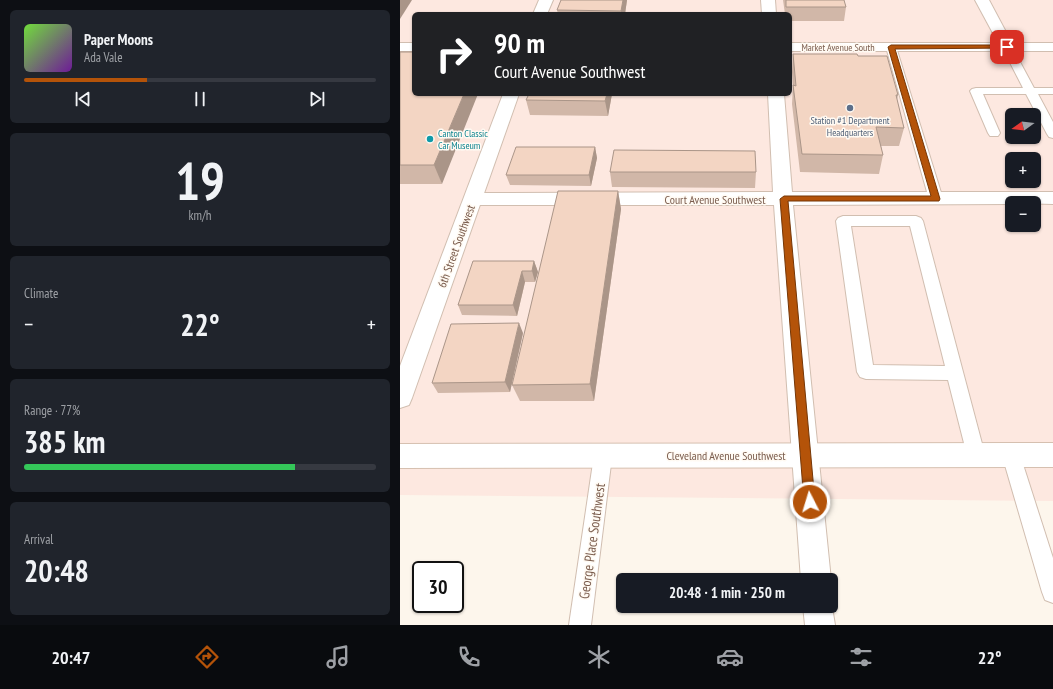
<!DOCTYPE html>
<html lang="en">
<head>
<meta charset="utf-8">
<style>
	:root { --surface:#171b24; --page:#20242c; --text:#f1f3f6; --muted:#9ea1a6; --line:#363941; --accent:#b45309 }
	body { margin:0; font-family:"PT Sans Narrow",sans-serif; background:var(--page); color:var(--text); height:100vh; display:flex; flex-direction:column; font-size:15px; white-space:nowrap }
	* { box-sizing:border-box; margin:0 }
	p { font-size:13px; color:var(--muted) }
	.icon { flex:none; width:22px; height:22px; fill:none; stroke:currentColor; stroke-width:2; stroke-linecap:round; stroke-linejoin:round }
	.map { position:relative; flex:1; overflow:hidden }
	.sheet { display:flex; flex-direction:column; gap:10px; padding:10px; background:#0d0f14; width:400px }
	.sheet>* { flex:none }
	.banner { position:absolute; left:12px; top:12px; width:380px; height:84px; border-radius:6px; box-shadow:0 1px 3px #0004; background:#202124; color:#fff; overflow:hidden }
	.needle { width:26px; rotate:255deg }
	.fabs { position:absolute; left:605px; top:108px; display:grid; gap:8px }
	.fabs a { display:grid; place-items:center; width:36px; height:36px; border-radius:6px; background:var(--surface); box-shadow:0 1px 3px #0004; font-size:20px }
	.speed { position:absolute; left:12px; top:561px; display:flex; gap:8px; font-size:20px; font-weight:700; text-align:center }
	.speed>* { display:grid; place-content:center; width:52px; height:52px; border-radius:50%; background:var(--surface); box-shadow:0 1px 3px #0004; line-height:1 }
	.speed .limit { border:2px solid #111; border-radius:6px; background:#fff; color:#111 }
	.pin { position:absolute; display:grid; place-items:center; width:34px; height:34px; color:#fff; margin:-17px; border-radius:8px; box-shadow:0 2px 6px #0006 }
	.me { position:absolute; width:44px; margin:-22px; rotate:355deg; stroke-linejoin:round; filter:drop-shadow(0 0 3px #0008) }
	.turn { display:flex; align-items:center; gap:14px; height:84px; padding:0 16px; font-size:18px }
	.turn .icon { width:52px; height:52px; stroke-width:2.5 }
	.turn b { display:block; font-size:28px; line-height:34px }
	.big { font-size:30px; font-weight:700; line-height:1.1 }
	.sheet .tile { flex:1; display:flex; flex-direction:column; justify-content:center; gap:6px; min-width:0; padding:0 14px; border-radius:6px; background:var(--page) }
	.sheet .dial { align-items:center; gap:0 }
	.dial b { font-size:52px; line-height:1 }
	.song { display:flex; align-items:center; gap:12px }
	.cover { width:48px; height:48px; border-radius:6px; background:linear-gradient(135deg,hsl(100 70% 55%),hsl(280 70% 35%)) }
	.played { height:4px; border-radius:2px; background:linear-gradient(90deg,var(--accent) 35%,var(--line) 35%) }
	.keys { display:flex; justify-content:space-around; direction:ltr }
	.heat { display:flex; justify-content:space-between; align-items:center; font-size:22px; direction:ltr }
	.charge { height:6px; border-radius:3px; background:linear-gradient(90deg,#34c759 77%,var(--line) 0) }
	.trip { position:absolute; left:216px; top:573px; width:222px; height:40px; border-radius:6px; background:var(--surface); box-shadow:0 1px 3px #0004; font-weight:700; line-height:40px; text-align:center }
	.tab-bar { display:flex; height:64px; justify-content:space-around; align-items:center; background:#090b0e; color:var(--muted) }
	.tab-bar .icon { width:28px; height:28px }
	.tab-bar .current { color:var(--accent) }
	.tab-bar b { font-size:18px; color:var(--text) }
	main { display:flex; flex:1; min-height:0 }
	.map>svg:first-child { display:block }
	.commercial { fill:#fde8e0; fill-rule:evenodd }
	.lines { fill:none; stroke-linecap:round; stroke-linejoin:round }
	.service-casing { stroke:#d1beb0; stroke-width:2 }
	.minor-casing { stroke:#d1beb0; stroke-width:2 }
	.tertiary-casing { stroke:#d1beb0; stroke-width:2 }
	.secondary-casing { stroke:#d6c0b0; stroke-width:2 }
	.service { fill:#fff; fill-rule:evenodd }
	.minor { fill:#fff; fill-rule:evenodd }
	.tertiary { fill:#fff; fill-rule:evenodd }
	.secondary { fill:#fff; fill-rule:evenodd }
	.wall { fill:#d1b7a8 }
	.shaded-wall { fill:#aa9588 }
	.building { fill:#f3d5c3; stroke:#aa9588 }
	.route { fill:#b45309; stroke:#753606 }
	.service-dot { fill:#5c6f8a; stroke:#fffaf3; stroke-width:1.5 }
	.culture-dot { fill:#0f9aa8; stroke:#fffaf3; stroke-width:1.5 }
	.labels { text-anchor:middle; dominant-baseline:central; stroke-width:3; stroke-linejoin:round; paint-order:stroke }
	.far-street-label { font-size:10px; fill:#7a5c4d; stroke:#fffaf3 }
	.far-service-label { font-size:10px; fill:#4e5e75; stroke:#fffaf3 }
	.far-culture-label { font-size:10px; fill:#0d838f; stroke:#fffaf3; text-anchor:start }
	.street-label { font-size:12px; fill:#7a5c4d; stroke:#fffaf3 }
	.near-street-label { font-size:14px; fill:#7a5c4d; stroke:#fffaf3 }
</style>
</head>
<body>
<main>
<section class="sheet">
<div class="tile">
<div class="song"><i class="cover"></i><div><b>Paper Moons</b><p>Ada Vale</p></div></div>
<div class="played"></div>
<div class="keys"><svg class="icon" aria-label="previous" viewBox="0 0 24 24"><path d="M18 5L8 12l10 7zM5 5v14"/></svg><svg class="icon" aria-label="pause" viewBox="0 0 24 24"><path d="M8 5v14M16 5v14"/></svg><svg class="icon" aria-label="next" viewBox="0 0 24 24"><path d="M6 5l10 7-10 7zM19 5v14"/></svg></div>
</div>
<div class="tile dial"><b>19</b><p>km/h</p></div>
<div class="tile"><p>Climate</p>
<div class="heat"><a>−</a><b class="big">22°</b><a>+</a></div>
</div>
<div class="tile"><p>Range · 77%</p><b class="big">385 km</b><div class="charge"></div></div>
<div class="tile"><p>Arrival</p><b class="big">20:48</b></div>
</section>
<div class="map">
<svg width="653" height="625" viewBox="0 0 653 625">
	<rect width="100%" height="100%" fill="#fdf6ec"/>
	<path class="commercial" d="M0,0H653V501L0,495ZM14,14H390V94H14ZM612,115H634V137H612ZM612,159H634V181H612ZM612,203H634V225H612Z"/>
	<g class="lines">
		<g class="service-casing">
			<g id="service">
				<polygon points="491,44 496,47 543,199 541,202 536,204 531,202 529,199 486,47"/>
				<polygon points="607,44 612,47 634,88 653,88 653,94 638,94 653,122 653,138 649,137 647,134 626,94 583,94 600,133 598,136 590,136 588,133 570,91 572,89 576,88 623,88 602,47"/>
				<path d="M443,216H516L521,218L523,221L585,455L583,461L576,464L569,461L567,455L548,380L466,379L460,377L457,372L436,221L438,218ZM451,226H510L545,366L473,365Z"/>
				<polygon points="611,446 618,449 620,455 653,558 653,603 645,600 642,592 602,455 604,449"/>
				<polygon points="203,447 210,450 212,456 191,625 169,625 194,456 196,450"/>
			</g>
		</g>
		<g class="minor-casing">
			<g id="minor">
				<polygon points="139,0 153,0 147,14 133,14"/>
				<polygon points="361,0 375,0 376,14 362,14"/>
				<polygon points="575,0 589,0 614,47 612,50 607,51 602,50"/>
				<polygon points="368,94 384,94 392,192 653,192 653,204 612,203 612,204 393,205 431,580 401,580 374,205 73,205 66,203 64,199 66,195 73,193 373,192"/>
				<polygon points="431,601 435,625 405,625 403,606 431,606"/>
			</g>
		</g>
		<g class="tertiary-casing">
			<g id="tertiary">
				<rect x="0" y="43" width="14" height="8"/>
				<rect x="390" y="43" width="263" height="8"/>
				<polygon points="103,94 119,94 12,398 9,405 0,408 0,366"/>
			</g>
		</g>
		<g class="secondary-casing">
			<polygon id="secondary" points="653,443 653,467 0,468 0,444"/>
		</g>
		<use href="#service" class="service"/>
		<use href="#minor" class="minor"/>
		<use href="#tertiary" class="tertiary"/>
		<use href="#secondary" class="secondary"/>
	</g>
	<g class="wall">
		<polygon points="227,0 225,14 158,14 157,10"/>
		<polygon points="383,0 444,0 446,7 444,21 390,21 390,14 385,14"/>
		<polygon points="0,52 42,184 0,184"/>
		<polygon points="393,54 458,56 498,95 497,100 504,128 499,146 481,146 483,155 479,174 400,172 392,104 393,86 392,72"/>
		<polygon points="212,94 208,116 130,115 126,100"/>
		<polygon points="278,94 314,94 314,95"/>
		<polygon points="195,147 197,158 191,186 110,185 106,175"/>
		<polygon points="210,172 356,172 355,188 212,187"/>
		<polygon points="218,191 221,209 194,401 120,401 112,385"/>
		<polygon points="134,261 138,272 135,282 125,282 117,316 62,315 58,305"/>
		<polygon points="123,333 110,392 38,393 32,383"/>
	</g>
	<g class="shaded-wall">
		<polygon points="0,0 12,0 0,19"/>
		<polygon points="223,0 227,0 225,14 221,14 221,11"/>
		<polygon points="64,94 78,94 42,184 34,165"/>
		<polygon points="207,94 212,94 208,116 205,101"/>
		<polygon points="195,147 197,158 191,186 189,175"/>
		<polygon points="218,191 221,209 194,401 190,384"/>
		<polygon points="134,261 138,272 135,282 132,271"/>
		<polygon points="122,271 125,282 117,316 113,305"/>
		<polygon points="119,323 123,333 110,392 105,382"/>
	</g>
	<g class="building">
		<polygon points="161,0 223,0 221,11 157,10"/>
		<polygon points="386,0 444,0 446,7 386,7"/>
		<polygon points="0,52 14,52 14,94 64,94 34,165 0,165"/>
		<polygon points="393,54 457,54 458,56 487,56 498,95 496,95 504,128 476,127 483,155 402,154 393,85 396,86"/>
		<polygon points="129,94 207,94 205,101 126,100"/>
		<polygon points="116,147 195,147 189,175 106,175"/>
		<polygon points="214,150 355,151 356,172 210,172"/>
		<polygon points="158,191 218,191 190,384 112,385"/>
		<polygon points="73,261 134,261 132,271 122,271 113,305 58,305"/>
		<polygon points="119,323 105,382 32,383 51,324"/>
	</g>
	<polygon class="route" points="607,45 609,46 609,48 495,49 540,199 539,201 388,201 415,502 414,506 410,507 406,506 404,502 380,199 384,196 531,196 488,47 491,45"/>
	<circle class="service-dot" cx="450" cy="108" r="4"/>
	<circle class="culture-dot" cx="30" cy="139" r="4"/>
	<g class="labels">
		<g class="far-street-label">
			<text x="438" y="47">Market Avenue South</text>
		</g>
		<g class="far-service-label">
			<text x="450" y="120">Station #1 Department<tspan x="450" dy="12">Headquarters</tspan></text>
		</g>
		<g class="far-culture-label">
			<text x="38" y="133">Canton Classic<tspan x="38" dy="12">Car Museum</tspan></text>
		</g>
		<g class="street-label">
			<text x="315" y="199">Court Avenue Southwest</text>
			<text transform="translate(56 246) rotate(-70)">6th Street Southwest</text>
			<text x="326" y="455">Cleveland Avenue Southwest</text>
		</g>
		<g class="near-street-label">
			<text transform="translate(192 541) rotate(-82)">George Place Southwest</text>
		</g>
	</g>
</svg>
<div class="fabs">
<a><svg class="needle" viewBox="-14 -14 28 28"><path d="M0-13l5 13h-10z" fill="#e53935"/><path d="M0 13l5-13h-10z" fill="#9ea1a6"/></svg></a>
<a>+</a>
<a>−</a>
</div>
<div class="speed"><div class="limit">30</div></div>
<div class="pin" style="left:607px;top:47px;background:#d93025"><svg class="icon" aria-label="arrive" viewBox="0 0 24 24"><path d="M6 21V4h12l-3 4 3 4H6"/></svg></div>
<svg class="me" style="left:410px;top:502px" viewBox="-20 -20 40 40"><circle r="17" fill="#b45309" stroke="#fff" stroke-width="3"/><path d="M0-11L8 9 0 5-8 9z" fill="#fff"/></svg>
<div class="trip">20:48 · 1 min · 250 m</div>
<div class="banner">
<div class="turn"><svg class="icon" aria-label="right" viewBox="0 0 24 24"><path d="M7 20v-9h11M14 6l5 5-5 5"/></svg><div><b>90 m</b>Court Avenue Southwest</div></div>
</div>
</div>
</main>
<nav class="tab-bar">
<b>20:47</b>
<svg class="icon current" aria-label="directions" viewBox="0 0 24 24"><path d="M12 3l9 9-9 9-9-9zM9 14v-3h6M13 9l2 2-2 2"/></svg>
<svg class="icon" aria-label="music" viewBox="0 0 24 24"><path d="M9 18V5l10-2v13"/><circle cx="6" cy="18" r="3"/><circle cx="16" cy="16" r="3"/></svg>
<svg class="icon" aria-label="phone" viewBox="0 0 24 24"><path d="M5 4h4l2 5-3 2q2 4 5 5l2-3 5 2v4C11 20 4 13 5 4z"/></svg>
<svg class="icon" aria-label="climate" viewBox="0 0 24 24"><path d="M12 3v18M4 7l16 10M4 17L20 7"/></svg>
<svg class="icon" aria-label="car" viewBox="0 0 24 24"><path d="M5 17H2v-5l4-1 3-4h7l3 4 3 1v5h-3M9 17h6M6 11h13"/><circle cx="7" cy="17" r="2"/><circle cx="17" cy="17" r="2"/></svg>
<svg class="icon" aria-label="filters" viewBox="0 0 24 24"><path d="M4 7h16M4 17h16"/><circle cx="9" cy="7" r="2"/><circle cx="15" cy="17" r="2"/></svg>
<b>22°</b>
</nav>
</body>
</html>
